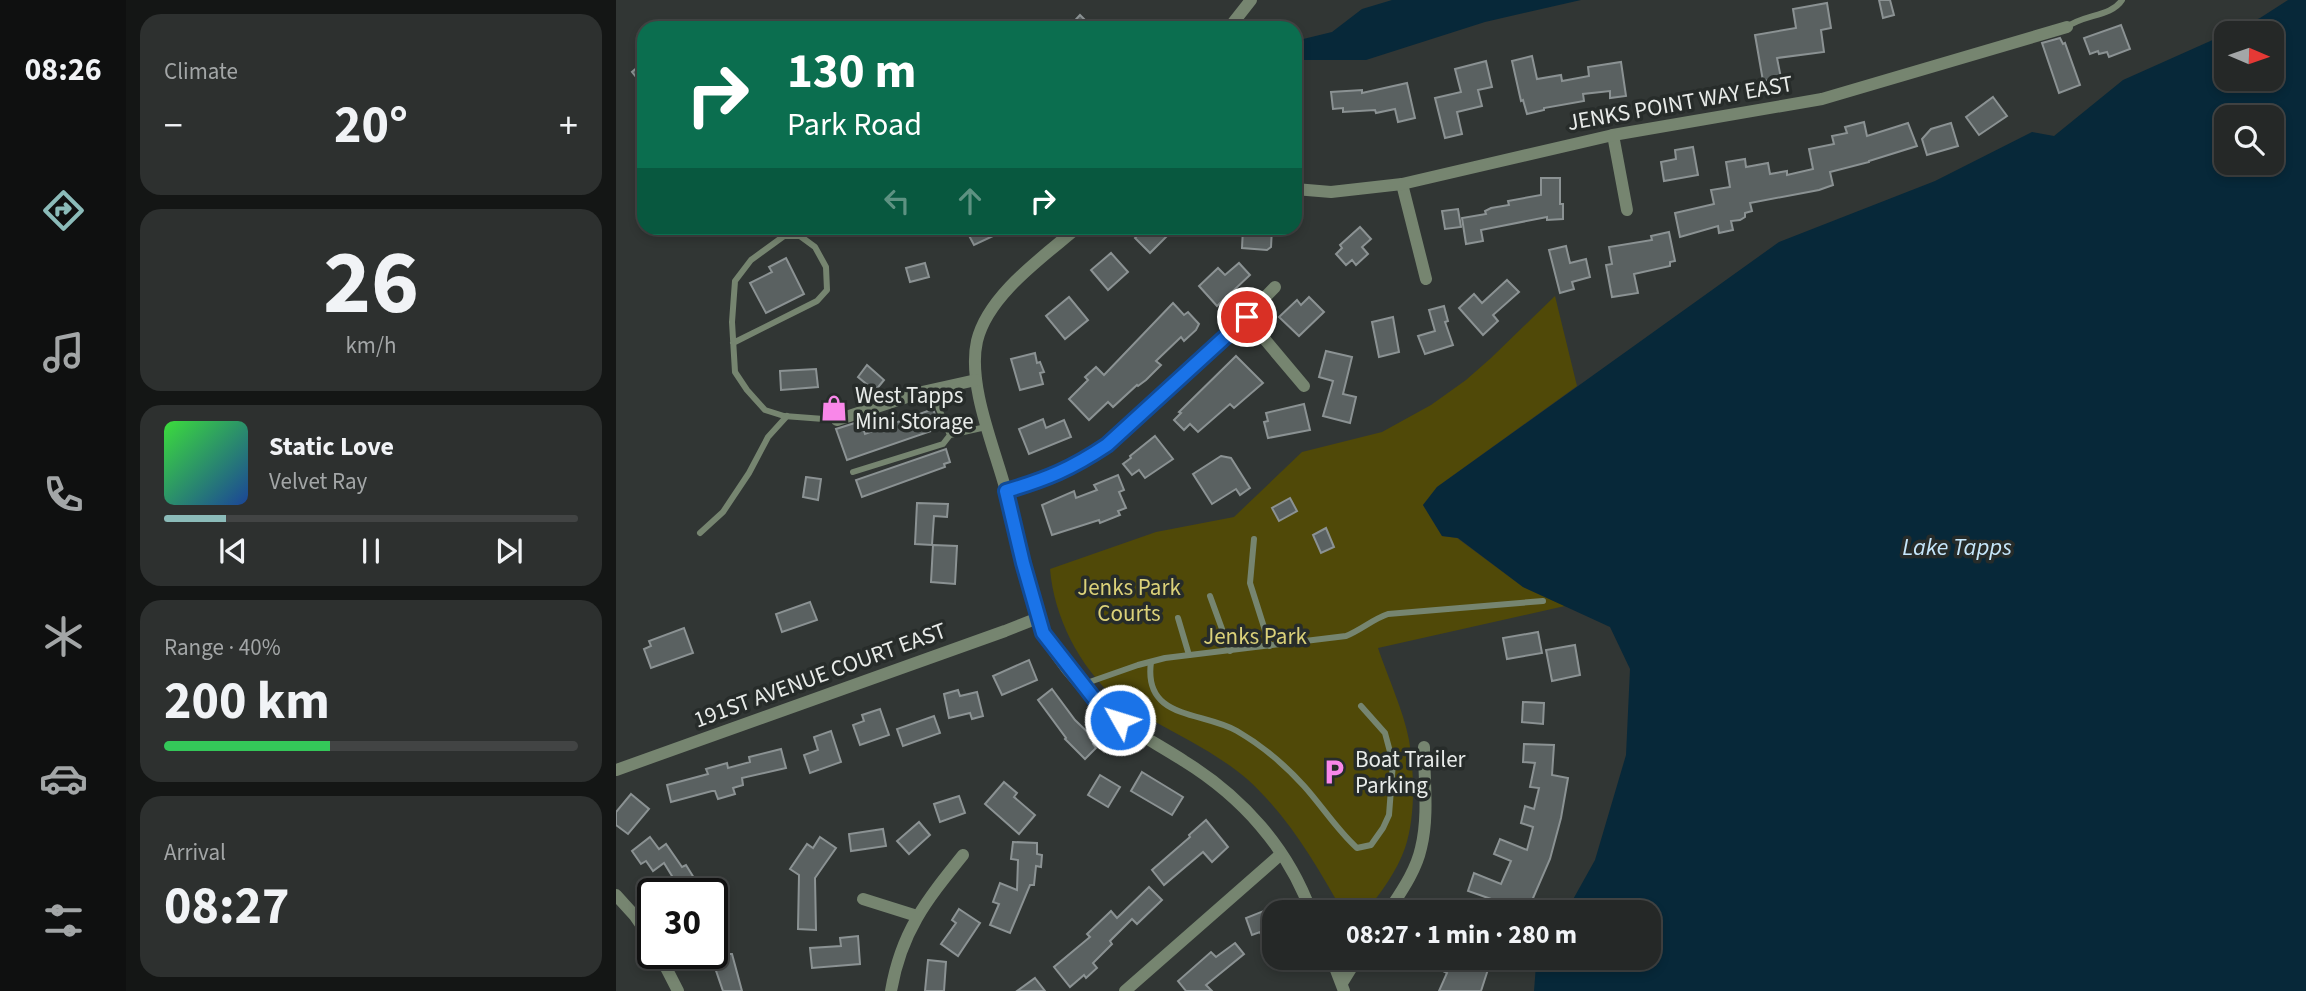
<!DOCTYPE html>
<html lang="en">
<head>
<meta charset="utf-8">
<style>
	:root { --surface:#252827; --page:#2d302f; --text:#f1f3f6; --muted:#a3a6a7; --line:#424444; --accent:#8bbbb9 }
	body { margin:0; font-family:"Source Sans 3",sans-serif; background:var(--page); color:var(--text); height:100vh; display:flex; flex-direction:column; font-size:26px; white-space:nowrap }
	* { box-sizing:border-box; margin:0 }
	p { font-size:23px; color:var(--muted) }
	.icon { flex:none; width:38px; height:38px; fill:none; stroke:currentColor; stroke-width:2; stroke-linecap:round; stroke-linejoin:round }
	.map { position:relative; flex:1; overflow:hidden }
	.drawer { display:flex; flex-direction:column; gap:14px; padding:14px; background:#141615; width:490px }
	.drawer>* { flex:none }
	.top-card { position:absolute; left:21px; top:21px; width:665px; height:214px; border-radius:21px; box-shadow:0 4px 10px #0003,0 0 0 2px var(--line); background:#0b6e4f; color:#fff; overflow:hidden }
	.needle { width:46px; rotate:92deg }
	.buttons { position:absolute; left:1598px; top:21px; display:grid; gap:14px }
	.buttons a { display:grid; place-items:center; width:70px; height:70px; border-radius:14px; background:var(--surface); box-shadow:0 4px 10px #0003,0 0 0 2px var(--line); font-size:35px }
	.speed { position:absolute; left:21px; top:878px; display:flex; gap:14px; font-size:35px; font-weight:700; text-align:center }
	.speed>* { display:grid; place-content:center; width:91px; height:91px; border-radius:50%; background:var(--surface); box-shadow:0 4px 10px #0003,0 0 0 2px var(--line); line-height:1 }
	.speed .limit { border:4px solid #111; border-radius:10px; background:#fff; color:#111 }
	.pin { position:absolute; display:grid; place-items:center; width:60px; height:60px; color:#fff; margin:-30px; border:4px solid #fff; border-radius:50%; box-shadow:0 2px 7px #0007 }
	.me { position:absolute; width:77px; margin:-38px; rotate:309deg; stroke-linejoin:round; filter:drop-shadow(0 0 5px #0008) }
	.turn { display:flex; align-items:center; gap:24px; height:147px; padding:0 35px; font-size:32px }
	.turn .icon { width:91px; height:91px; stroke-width:2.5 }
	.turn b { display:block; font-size:49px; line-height:60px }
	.lanes { display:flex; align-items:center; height:66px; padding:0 35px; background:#0003; justify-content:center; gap:35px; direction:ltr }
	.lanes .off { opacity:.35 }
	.big { font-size:52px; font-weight:700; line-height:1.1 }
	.drawer .tile { flex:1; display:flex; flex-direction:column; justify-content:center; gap:10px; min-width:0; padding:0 24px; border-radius:21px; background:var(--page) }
	.drawer .dial { align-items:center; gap:0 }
	.dial b { font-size:91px; line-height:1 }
	.song { display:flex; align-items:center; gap:21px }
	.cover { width:84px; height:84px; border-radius:10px; background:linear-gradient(135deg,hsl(120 70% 55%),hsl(220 70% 35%)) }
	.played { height:7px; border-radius:4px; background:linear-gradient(90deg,var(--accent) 15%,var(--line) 15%) }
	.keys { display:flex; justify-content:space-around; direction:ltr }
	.heat { display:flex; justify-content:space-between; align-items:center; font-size:38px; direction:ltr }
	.charge { height:10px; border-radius:5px; background:linear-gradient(90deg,#34c759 40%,var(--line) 0) }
	.trip { position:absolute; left:646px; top:900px; width:399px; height:70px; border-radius:21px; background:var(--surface); box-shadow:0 4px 10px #0003,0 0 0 2px var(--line); font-weight:700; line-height:70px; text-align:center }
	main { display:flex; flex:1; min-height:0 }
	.menu { display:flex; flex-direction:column; width:126px; justify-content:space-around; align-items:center; background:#0f1010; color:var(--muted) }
	.menu .icon { width:49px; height:49px }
	.menu .active { color:var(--accent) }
	.menu b { font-size:32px; color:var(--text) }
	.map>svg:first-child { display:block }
	.green { fill:#504908 }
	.water { fill:#072839; fill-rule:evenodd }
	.building { fill:#5a6161; stroke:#8b9293; stroke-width:2 }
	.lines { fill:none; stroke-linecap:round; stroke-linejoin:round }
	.service { stroke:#768570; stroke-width:6 }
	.minor { stroke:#768570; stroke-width:12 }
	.route-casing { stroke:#114b97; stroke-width:18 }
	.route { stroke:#1a73e8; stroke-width:12 }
	.labels { text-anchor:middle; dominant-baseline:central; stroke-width:7; stroke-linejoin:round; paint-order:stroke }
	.street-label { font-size:23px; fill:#e8ebe9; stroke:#272c2a }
	.poi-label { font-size:23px; fill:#e8ebe9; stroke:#272c2a; text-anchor:start }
	.park-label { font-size:23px; fill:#dbd179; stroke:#272c2a }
	.water-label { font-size:24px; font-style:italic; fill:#c6e7fb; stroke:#272c2a }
</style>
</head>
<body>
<main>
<nav class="menu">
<b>08:26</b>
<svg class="icon active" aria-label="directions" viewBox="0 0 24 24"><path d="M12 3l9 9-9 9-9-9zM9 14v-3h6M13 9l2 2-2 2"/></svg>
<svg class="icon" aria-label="music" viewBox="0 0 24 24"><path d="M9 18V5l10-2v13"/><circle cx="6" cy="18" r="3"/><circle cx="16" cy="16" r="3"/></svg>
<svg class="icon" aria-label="phone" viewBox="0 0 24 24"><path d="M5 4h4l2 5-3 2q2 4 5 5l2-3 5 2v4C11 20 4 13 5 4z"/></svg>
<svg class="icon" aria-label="climate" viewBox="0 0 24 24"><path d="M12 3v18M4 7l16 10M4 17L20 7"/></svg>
<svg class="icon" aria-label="car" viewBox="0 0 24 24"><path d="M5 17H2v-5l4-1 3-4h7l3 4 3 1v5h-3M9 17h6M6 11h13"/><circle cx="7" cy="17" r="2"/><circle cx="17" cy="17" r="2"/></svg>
<svg class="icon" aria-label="filters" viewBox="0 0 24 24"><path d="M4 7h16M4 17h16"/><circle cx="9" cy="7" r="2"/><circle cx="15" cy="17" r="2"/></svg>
</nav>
<section class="drawer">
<div class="tile"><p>Climate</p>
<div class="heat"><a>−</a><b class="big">20°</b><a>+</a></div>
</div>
<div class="tile dial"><b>26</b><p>km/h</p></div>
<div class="tile">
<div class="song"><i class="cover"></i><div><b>Static Love</b><p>Velvet Ray</p></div></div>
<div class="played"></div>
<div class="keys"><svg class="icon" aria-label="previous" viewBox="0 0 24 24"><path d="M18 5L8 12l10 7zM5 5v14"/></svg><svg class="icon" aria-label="pause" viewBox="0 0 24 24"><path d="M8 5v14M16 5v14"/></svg><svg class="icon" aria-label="next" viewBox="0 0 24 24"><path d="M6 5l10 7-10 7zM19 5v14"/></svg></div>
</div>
<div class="tile"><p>Range · 40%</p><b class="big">200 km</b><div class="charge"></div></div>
<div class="tile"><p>Arrival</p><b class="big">08:27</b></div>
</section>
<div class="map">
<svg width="1690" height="991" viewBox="0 0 1690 991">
	<rect width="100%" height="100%" fill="#313634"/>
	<path class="green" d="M939,296L961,386L821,487L807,505L826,536L841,538L907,587L949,606L762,648C771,675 788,712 793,740C798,773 800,815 789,848C781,871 765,893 749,912H727C700,864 672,816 631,779C603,755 568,738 536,720C525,713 510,707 500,699C463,666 438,617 434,569L540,532L618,517L686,452L766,432L815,405L850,380L875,358Z"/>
	<g class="water">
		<polygon points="776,0 965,0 869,22 750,60 679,60 679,41 716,32 746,9"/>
		<path d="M1672,0H1690V991H918L920,965L925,957H1032V912H950L979,860L1010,755L1014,669L994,627L907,587L842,538L826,536L807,505L821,487L1163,242L1319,181L1416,132L1438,136L1507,80L1610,34V79H1656V33H1611L1644,18ZM1656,117V163H1610V117Z"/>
	</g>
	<g class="building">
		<polygon points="1263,0 1274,0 1278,15 1267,18"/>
		<polygon points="1211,3 1215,28 1205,30 1208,52 1161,58 1165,78 1147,81 1139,35 1180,28 1177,9"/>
		<polygon points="464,15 477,28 452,28"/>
		<polygon points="1505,25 1514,49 1493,57 1491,52 1483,54 1482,51 1474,54 1468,38"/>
		<polygon points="1444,38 1447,44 1449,43 1464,85 1443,93 1426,43"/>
		<polygon points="916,56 921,79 945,75 946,81 973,76 972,67 1005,62 1010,96 994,98 994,91 967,94 968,101 928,108 928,110 911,114 907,100 905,101 896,61"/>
		<polygon points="870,61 876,87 862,90 866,106 841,112 846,134 829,138 819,98 845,92 839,69"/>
		<polygon points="28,62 28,87 16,72"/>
		<polygon points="791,83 799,118 782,122 779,109 760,113 759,110 727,112 727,108 717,109 715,92 746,90 746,93"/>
		<polygon points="1377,97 1391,116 1363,135 1350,117"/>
		<polygon points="1248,122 1251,136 1292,123 1301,146 1253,161 1253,162 1214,172 1217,185 1203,190 1134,203 1136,211 1129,213 1129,217 1124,220 1115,221 1117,230 1103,233 1102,226 1064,237 1059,213 1098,204 1095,190 1114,187 1110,162 1129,159 1130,167 1152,163 1154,174 1171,171 1171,175 1197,169 1193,149 1218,144 1216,136 1231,133 1229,127"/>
		<polygon points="1335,123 1342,146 1311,155 1306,139 1315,129"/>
		<polygon points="1077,147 1082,175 1048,181 1045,162 1060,159 1059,150"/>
		<polygon points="925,178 944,178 944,204 947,204 947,219 931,220 931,217 865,230 867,241 850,244 846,218 870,214 869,211 875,208 893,205 892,201 925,195"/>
		<polygon points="842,209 845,227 829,229 826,211"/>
		<polygon points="744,227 755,239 746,247 752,254 740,265 736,260 730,265 720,254 726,248 724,245"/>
		<polygon points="349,228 394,228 358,245"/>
		<polygon points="529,228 559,228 534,253 519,238"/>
		<polygon points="627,228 656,228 655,247 651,250 626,248"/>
		<polygon points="1053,232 1059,261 1054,262 1054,266 1018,274 1022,293 996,297 990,265 996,264 993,247 1036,240 1035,236"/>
		<polygon points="950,246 954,263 970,259 974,277 956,282 958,289 944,293 933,250"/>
		<polygon points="495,253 512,272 492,290 475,270"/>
		<polygon points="170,258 188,294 150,313 134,283 156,272 153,267"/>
		<polygon points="309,263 313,277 294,282 290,268"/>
		<polygon points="623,263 634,275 601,306 583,286 602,268 609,275"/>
		<polygon points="891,280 903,292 877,315 882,321 867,335 843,308 858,294 866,303"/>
		<polygon points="453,297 472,320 449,339 430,316"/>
		<polygon points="693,297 708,312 683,336 663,317 681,300 685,305"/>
		<polygon points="557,303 568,315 572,312 583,324 580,330 568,341 565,337 540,361 545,365 530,380 522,386 521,385 497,407 492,402 473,420 453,399 472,380 469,377 480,367 488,375"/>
		<polygon points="828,306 832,321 829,322 837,345 809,354 802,336 819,331 813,310"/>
		<polygon points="777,317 783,352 763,357 756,322"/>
		<polygon points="710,351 736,357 727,394 740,397 734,423 707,416 717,381 703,377"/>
		<polygon points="419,353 421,363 424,362 428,372 424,373 427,384 404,390 395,359"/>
		<polygon points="620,356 647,383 618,408 614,404 582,432 574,424 568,430 558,420 565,413 563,412"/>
		<polygon points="251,365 268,380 259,391 242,377"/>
		<polygon points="200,369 202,387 165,390 164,371"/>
		<polygon points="688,404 694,430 652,438 648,422 652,421 650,413"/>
		<polygon points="317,409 324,428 231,460 220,429 245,421 249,434"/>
		<polygon points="427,419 430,428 448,420 455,437 413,454 403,429"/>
		<polygon points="539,436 557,459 529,478 523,470 516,475 507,464 515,458 514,456"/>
		<polygon points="330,449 334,462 328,464 329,467 246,497 240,480"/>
		<polygon points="605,456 615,458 634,488 624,495 620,489 596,504 577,474"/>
		<polygon points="502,475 508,490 503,492 510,508 502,511 504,515 484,523 483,520 436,535 426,505 458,491 460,498 481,490 478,485"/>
		<polygon points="190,477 205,479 202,500 187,497"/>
		<polygon points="674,498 681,511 663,521 656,508"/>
		<polygon points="301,503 332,504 331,517 318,516 316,545 299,544"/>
		<polygon points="710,528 718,547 705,553 697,535"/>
		<polygon points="317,545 341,546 339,584 315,582"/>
		<polygon points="194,602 201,620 166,632 160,614"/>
		<polygon points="68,628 77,653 35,668 28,649 35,646 33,641"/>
		<polygon points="922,632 926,653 891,659 887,638"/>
		<polygon points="959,645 964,675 936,681 930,650"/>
		<polygon points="413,660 421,680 386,695 377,676"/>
		<polygon points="436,689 459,720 480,740 477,744 480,748 469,759 449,739 450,738 422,700"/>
		<polygon points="342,690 344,696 361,692 367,716 356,719 354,713 333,718 328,694"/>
		<polygon points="907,702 928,703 927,724 906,722"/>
		<polygon points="264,709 273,735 244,745 237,725 248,721 246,715"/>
		<polygon points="318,716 324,733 287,746 281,729"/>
		<polygon points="215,731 225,762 194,773 188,755 202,750 198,737"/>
		<polygon points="908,744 938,745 936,775 952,778 945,818 934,859 911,912 871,912 875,899 852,891 858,873 885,884 895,861 878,854 884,839 911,850 917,827 905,823 909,806 918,809 923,788 914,787 919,763 907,762"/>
		<polygon points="165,749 170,768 126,778 127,785 117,788 119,794 102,799 99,791 96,791 55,802 51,785 92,774 90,769 111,763 112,768 134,762 133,757"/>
		<polygon points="526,772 567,797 556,815 515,791"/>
		<polygon points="484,775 504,787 492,807 472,795"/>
		<polygon points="388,782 401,793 398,797 419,815 403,834 369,804"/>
		<polygon points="15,794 33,809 12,834 0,825 0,812"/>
		<polygon points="343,796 349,813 324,822 318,804"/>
		<polygon points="590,820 612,847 596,862 587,852 548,885 536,870 574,837 573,835"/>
		<polygon points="303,822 314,835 293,854 281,841"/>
		<polygon points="267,829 270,846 235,851 233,834"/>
		<polygon points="34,837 43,849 50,844 66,867 70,865 88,894 67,894 48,863 37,871 30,861 25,864 16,851"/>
		<polygon points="204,837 220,848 199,878 200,930 182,929 183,875 174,869 191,844 197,848"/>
		<polygon points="397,842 421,843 421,854 426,855 425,867 420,866 418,885 414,885 394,933 374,925 383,904 377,902 384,883 401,890 402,860 395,859"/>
		<polygon points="533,887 546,900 521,924 516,919 494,941 496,944 477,963 481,968 470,978 468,975 454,987 438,967 474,937 471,934 495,911 501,918"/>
		<polygon points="658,907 658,943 650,946 644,932 636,935 630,918"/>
		<polygon points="343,909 364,923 342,956 325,944 340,923 336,920"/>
		<polygon points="96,930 99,930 106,954 116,954 126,991 107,991 96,959"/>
		<polygon points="242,936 244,964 196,968 194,948 225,946 224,938"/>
		<polygon points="619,943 628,954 590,985 596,991 570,991 562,981 595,952 600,957"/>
		<polygon points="832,957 876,957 865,991 823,991 831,973 827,971"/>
		<polygon points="312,960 330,962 328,991 309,991"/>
		<polygon points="419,978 429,991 401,991"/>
	</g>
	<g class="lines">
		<g class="service">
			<path d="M1451,27C1468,14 1495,17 1506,0"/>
			<polyline points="117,343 201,301 211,290 210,267 199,247 184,236 168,236 135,260 119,281 116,322 119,372 131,390 149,410 168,416 221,420"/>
			<polyline points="334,435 370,427"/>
			<polyline points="237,472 327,444 334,435 315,390"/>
			<polyline points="84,533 107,512 133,473 152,437 171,416"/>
			<polyline points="638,539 634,583 654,646"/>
			<polyline points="594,596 614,651"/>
			<polyline points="562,618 573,655"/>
			<path d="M535,662C527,720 586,711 621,731C647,746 668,764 688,786C706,806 721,830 741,848L755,845L767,828L773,815L777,763L769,733L745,706"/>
			<path d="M465,685L522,665L549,658L730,636C745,630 757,619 772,614L927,601"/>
		</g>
		<g class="minor">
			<polyline points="613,28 635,0"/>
			<polyline points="997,135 1011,210"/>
			<polyline points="786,184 810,279"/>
			<polyline points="679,189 715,192 786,184 997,135 1206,99 1451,27"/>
			<path d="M461,228C427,257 372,295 361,341C351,385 379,449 390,491C400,527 407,563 417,599C420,611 422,624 428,635C441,658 461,683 480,701C505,726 539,742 568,761C626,797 672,848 695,912"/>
			<polyline points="630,317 688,386"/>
			<polyline points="221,420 306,392 360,380"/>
			<polyline points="390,491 439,476 491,445 630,317 659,287"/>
			<polyline points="0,770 389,631 422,618"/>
			<polyline points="0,895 19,916 37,942"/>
			<polyline points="247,899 301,916"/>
			<path d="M772,912C785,892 800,871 805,848C813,816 808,780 808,747"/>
			<polyline points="43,954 62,991"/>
			<polyline points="715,957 728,991"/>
			<polyline points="726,983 742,957"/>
			<path d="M275,991C285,932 310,901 347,855"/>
			<polyline points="509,991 665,854"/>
		</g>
	</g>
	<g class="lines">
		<g class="route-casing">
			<path id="route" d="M504,720L480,701L427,633L407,563L390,491C431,479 455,469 491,445L631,317"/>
		</g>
		<use href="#route" class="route"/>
	</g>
	<defs>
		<g id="shop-bare" transform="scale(2.1)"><path d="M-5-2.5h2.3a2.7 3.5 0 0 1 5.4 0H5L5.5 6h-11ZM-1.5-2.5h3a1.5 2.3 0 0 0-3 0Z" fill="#f987e9" stroke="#272c2a" stroke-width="2.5" paint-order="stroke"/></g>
		<g id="parking-bare" transform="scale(2.1)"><path d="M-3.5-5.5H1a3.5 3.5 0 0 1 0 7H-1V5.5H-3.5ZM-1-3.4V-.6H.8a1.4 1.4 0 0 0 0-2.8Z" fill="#f987e9" stroke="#272c2a" stroke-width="2.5" paint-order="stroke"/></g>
	</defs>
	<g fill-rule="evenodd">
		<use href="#shop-bare" x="218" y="408"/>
		<use href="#parking-bare" x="718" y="772"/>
	</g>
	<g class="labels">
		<g class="street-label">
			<text transform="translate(1064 103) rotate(-10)">JENKS POINT WAY EAST</text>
			<text transform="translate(204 675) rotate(-20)">191ST AVENUE COURT EAST</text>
		</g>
		<g class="poi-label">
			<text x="239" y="395">West Tapps<tspan x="239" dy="26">Mini Storage</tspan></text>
			<text x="739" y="759">Boat Trailer<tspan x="739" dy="26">Parking</tspan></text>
		</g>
		<g class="park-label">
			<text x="513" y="587">Jenks Park<tspan x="513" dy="26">Courts</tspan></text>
			<text x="639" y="636">Jenks Park</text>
		</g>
		<g class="water-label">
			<text x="1341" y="547">Lake Tapps</text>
		</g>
	</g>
</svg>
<div class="buttons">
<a><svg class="needle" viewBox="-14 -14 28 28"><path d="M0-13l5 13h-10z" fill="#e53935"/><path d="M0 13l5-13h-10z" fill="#a3a6a7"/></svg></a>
<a><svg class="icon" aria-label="search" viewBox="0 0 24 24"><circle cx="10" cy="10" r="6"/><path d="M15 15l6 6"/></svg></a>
</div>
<div class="speed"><div class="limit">30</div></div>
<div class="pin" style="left:631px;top:317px;background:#d93025"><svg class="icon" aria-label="arrive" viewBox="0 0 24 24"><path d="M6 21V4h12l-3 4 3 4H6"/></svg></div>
<svg class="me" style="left:504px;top:720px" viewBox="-20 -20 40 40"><circle r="17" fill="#1a73e8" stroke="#fff" stroke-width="3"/><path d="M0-11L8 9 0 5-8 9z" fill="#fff"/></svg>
<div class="trip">08:27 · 1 min · 280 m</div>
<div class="top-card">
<div class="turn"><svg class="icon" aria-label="right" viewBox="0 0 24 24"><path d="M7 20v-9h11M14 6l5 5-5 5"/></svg><div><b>130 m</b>Park Road</div></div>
<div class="lanes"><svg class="icon off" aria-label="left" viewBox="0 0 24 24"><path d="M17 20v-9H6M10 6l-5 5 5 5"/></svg><svg class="icon off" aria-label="ahead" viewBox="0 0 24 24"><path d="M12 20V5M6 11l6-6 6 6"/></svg><svg class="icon" aria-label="right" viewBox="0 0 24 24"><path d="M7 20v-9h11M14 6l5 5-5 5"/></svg></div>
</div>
</div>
</main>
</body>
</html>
